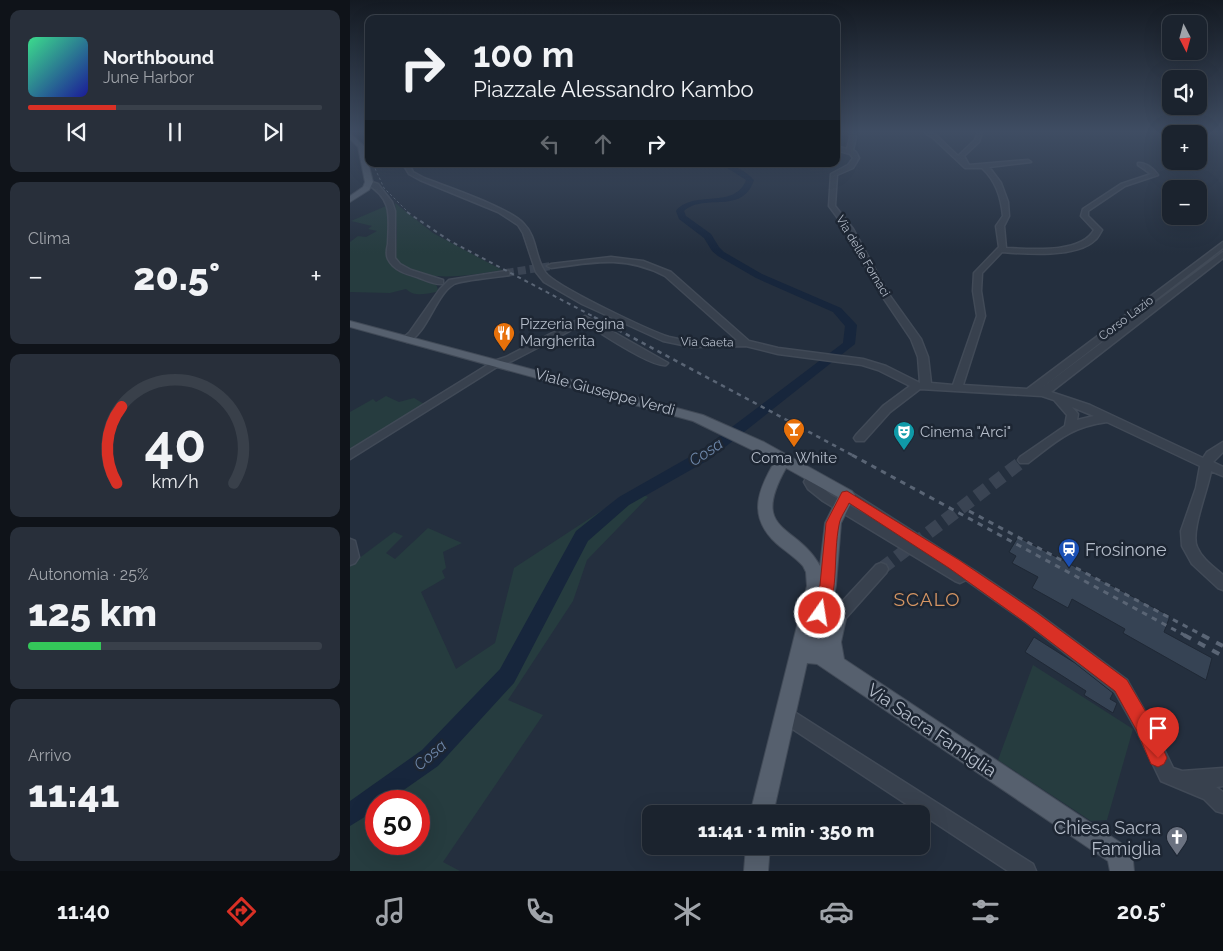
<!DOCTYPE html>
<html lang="it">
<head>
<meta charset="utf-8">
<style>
	:root { --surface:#1b232e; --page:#282f3a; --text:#f1f3f6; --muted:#a0a4aa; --line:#39404a; --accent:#d93025 }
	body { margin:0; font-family:Raleway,sans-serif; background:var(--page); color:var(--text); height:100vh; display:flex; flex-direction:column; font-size:19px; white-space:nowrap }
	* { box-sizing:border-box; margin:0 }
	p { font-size:16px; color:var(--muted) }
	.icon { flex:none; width:28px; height:28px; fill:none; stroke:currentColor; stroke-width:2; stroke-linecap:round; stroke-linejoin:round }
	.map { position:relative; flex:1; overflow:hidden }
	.panel { display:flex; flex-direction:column; gap:10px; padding:10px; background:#0f1319; width:350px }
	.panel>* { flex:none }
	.banner { position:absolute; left:15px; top:15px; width:475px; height:152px; border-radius:10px; box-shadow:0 5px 20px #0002,0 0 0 1px var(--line); background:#1b232e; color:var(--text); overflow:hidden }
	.needle { width:32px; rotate:174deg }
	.controls { position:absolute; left:812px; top:15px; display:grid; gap:10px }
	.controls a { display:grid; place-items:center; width:45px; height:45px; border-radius:10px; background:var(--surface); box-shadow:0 5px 20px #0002,0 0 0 1px var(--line); font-size:25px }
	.speed { position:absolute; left:15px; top:790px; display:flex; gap:10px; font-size:25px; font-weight:700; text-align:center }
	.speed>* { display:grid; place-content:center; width:65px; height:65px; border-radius:50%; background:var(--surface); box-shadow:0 5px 20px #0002,0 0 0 1px var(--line); line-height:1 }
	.speed .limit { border:8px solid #d22; background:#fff; color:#111 }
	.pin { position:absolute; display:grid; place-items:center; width:42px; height:42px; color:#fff; margin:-51px -21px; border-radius:50% 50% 50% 0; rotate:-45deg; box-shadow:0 0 5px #0007 }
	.pin .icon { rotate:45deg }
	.me { position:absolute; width:55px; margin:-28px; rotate:13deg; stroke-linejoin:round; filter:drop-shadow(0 0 4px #0008) }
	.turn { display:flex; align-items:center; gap:18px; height:105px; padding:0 25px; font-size:22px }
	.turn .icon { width:65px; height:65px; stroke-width:2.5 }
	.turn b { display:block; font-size:35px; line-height:42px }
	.lanes { display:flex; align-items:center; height:48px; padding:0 25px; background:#0003; justify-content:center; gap:25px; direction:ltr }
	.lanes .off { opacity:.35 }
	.big { font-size:38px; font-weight:800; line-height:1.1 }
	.panel .tile { flex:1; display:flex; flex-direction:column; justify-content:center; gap:8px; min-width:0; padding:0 18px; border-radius:10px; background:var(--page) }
	.panel .dial { align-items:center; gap:0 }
	.dial svg { height:130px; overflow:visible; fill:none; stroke:var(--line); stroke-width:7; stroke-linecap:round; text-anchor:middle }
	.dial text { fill:var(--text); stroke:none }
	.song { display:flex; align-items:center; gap:15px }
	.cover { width:60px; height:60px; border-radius:8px; background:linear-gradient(135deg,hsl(150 70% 55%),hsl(240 70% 35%)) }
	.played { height:5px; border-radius:2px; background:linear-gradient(90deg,var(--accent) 30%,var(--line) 30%) }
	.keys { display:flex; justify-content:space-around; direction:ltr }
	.heat { display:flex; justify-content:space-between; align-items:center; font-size:28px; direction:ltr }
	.charge { height:8px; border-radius:4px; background:linear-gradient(90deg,#34c759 25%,var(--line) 0) }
	.trip { position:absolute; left:292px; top:805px; width:288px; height:50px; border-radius:10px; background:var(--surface); box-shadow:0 5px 20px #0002,0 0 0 1px var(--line); font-weight:800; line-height:50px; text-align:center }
	.menu { display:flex; height:80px; justify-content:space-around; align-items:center; background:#0b0e12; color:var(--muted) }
	.menu .icon { width:35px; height:35px }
	.menu .on { color:var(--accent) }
	.menu b { font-size:22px; color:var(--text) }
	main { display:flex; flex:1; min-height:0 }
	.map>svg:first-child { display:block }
	.green { fill:#263c3f; fill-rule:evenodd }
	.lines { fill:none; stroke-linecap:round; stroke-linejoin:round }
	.river { fill:#17263c; fill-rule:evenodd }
	.building { fill:#364354; stroke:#1f2835 }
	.minor-tunnel-far1 { stroke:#3a4453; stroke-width:8; stroke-dasharray:8 4; stroke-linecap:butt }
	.minor-tunnel { stroke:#3a4453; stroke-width:13; stroke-dasharray:13 7; stroke-linecap:butt }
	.minor-casing { stroke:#414a57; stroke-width:3 }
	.major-casing { stroke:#414a57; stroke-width:2 }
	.minor { fill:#38414e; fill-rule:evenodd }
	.major { fill:#56606e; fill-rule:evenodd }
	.rail-far4 { stroke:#5a6575; stroke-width:1; stroke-dasharray:2.5 2.5; stroke-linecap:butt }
	.rail-far3 { stroke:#5a6575; stroke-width:2; stroke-dasharray:4 4; stroke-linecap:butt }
	.rail-far2 { stroke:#5a6575; stroke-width:2.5; stroke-dasharray:4.5 4.5; stroke-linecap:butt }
	.rail-far1 { stroke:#5a6575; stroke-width:3; stroke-dasharray:5.5 5.5; stroke-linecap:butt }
	.rail { stroke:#5a6575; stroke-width:4; stroke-dasharray:8 8; stroke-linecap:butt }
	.route { fill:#d93025; stroke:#8d1f18 }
	.labels { text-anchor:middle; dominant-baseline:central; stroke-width:5; stroke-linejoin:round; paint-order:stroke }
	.far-street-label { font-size:12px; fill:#b4bcc9; stroke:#1d2633 }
	.poi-label { font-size:15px; fill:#b4bcc9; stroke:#1d2633; text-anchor:start }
	.street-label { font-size:15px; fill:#b4bcc9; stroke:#1d2633 }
	.water-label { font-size:16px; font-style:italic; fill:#6d86a8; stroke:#1d2633 }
	.near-poi-label { font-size:18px; fill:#b4bcc9; stroke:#1d2633; text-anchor:start }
	.near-street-label { font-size:18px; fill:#b4bcc9; stroke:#1d2633 }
	.near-neighbourhood-label { font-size:19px; letter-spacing:1px; fill:#d59563; stroke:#1d2633 }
</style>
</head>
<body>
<main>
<section class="panel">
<div class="tile">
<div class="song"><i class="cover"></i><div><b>Northbound</b><p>June Harbor</p></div></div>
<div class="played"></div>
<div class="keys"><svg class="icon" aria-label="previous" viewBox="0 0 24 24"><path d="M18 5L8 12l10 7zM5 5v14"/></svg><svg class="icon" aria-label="pause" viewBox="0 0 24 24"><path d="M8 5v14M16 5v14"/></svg><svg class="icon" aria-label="next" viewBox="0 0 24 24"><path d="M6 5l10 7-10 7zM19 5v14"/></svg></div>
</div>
<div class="tile"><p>Clima</p>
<div class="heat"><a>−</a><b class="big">20.5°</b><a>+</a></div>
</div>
<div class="tile dial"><svg viewBox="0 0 100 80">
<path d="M14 69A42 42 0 1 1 86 69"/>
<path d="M14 69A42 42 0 0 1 17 22" stroke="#d93025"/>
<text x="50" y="56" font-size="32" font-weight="700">40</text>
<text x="50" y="72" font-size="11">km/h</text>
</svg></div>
<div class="tile"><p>Autonomia · 25%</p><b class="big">125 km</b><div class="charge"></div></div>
<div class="tile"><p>Arrivo</p><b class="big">11:41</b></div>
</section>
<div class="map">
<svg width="873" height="871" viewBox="0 0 873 871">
	<rect width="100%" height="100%" fill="#242f3e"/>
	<g class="green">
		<path d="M45,203L83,233L152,270C126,275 61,286 46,258L47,232Z"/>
		<path d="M36,206C37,211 39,216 39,221C40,240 29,264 52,273C63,278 75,280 86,283L88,290L86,292C76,294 64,297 56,289L40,293L0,292V242L8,236L16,237L27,231L18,229L22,226L1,221Z"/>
		<polygon points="36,396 49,402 64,398 74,404 0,452 0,412 23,399 26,402"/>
		<path d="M283,490L298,497L237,560L223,601L158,700L193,715L93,862L110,871H0V565L44,532L53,536L36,553L45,559L78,528L112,543L93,552L96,568L92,571L95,578L71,592L106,669L145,643L164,568ZM26,801H69V844H26Z"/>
		<polygon points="683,665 783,729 757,820 741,821 648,760"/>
	</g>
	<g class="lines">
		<path class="river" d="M371,164C383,164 396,171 404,180C392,216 355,192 334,211L336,216L361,234L369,247L374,252L412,274L491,308L507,325L505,344L360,459L279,505L238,541L164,683L88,766L38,801H26V810L0,826V801L72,750L150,669L226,531L269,497L350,451L493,343L495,326L483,312L406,278L368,256L362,251L354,238L329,219L326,211C344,189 385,210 396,180Z"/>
	</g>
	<g class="building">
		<polygon points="668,537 820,616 814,632 862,658 856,680 773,633 775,629 722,599 718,608 682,588 688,577 662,563 666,556 659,552"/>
		<polygon points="684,637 725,663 763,693 760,699 767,703 763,713 734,695 736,691 675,652"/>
	</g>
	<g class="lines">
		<polyline class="minor-tunnel-far1" points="156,273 201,266"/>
		<polyline class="minor-tunnel" points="531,569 674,460"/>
		<g class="minor-casing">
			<g id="minor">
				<path d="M500,132H505L506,138L503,150L506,152L509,158L503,168L487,175L485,206L503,229L538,293L571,339L578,357L581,383L603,385L627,316L623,291L624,273L649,247L646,226L653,216C651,197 646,181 632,168H615L582,137L576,134V132L586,135L608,156L625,140L628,132H632L629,142L614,156L619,165L678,160L681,162L639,167L651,183L658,202L659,216L654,226L656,248C680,249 731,254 744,230L731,216L733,209L771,184L801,174L788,165V163C795,162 804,169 808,175L775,186L738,211V216L752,230C750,233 748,238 745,240C727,258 676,254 652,252L632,273L631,291L635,316L613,385L677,389L873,242V248L690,389L873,252V258L701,392L740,405L853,458L857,452L873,442V452L863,462L873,467V476L861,471C858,490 840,532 847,547C852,559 864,567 873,575V590L868,588L842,564L832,546L831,531L846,488L850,466L757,422C720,427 707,441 678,463H670L668,460L670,457L715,426L717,415L704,400L692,396L570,389L540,412L514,441H506L504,438L506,435L533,406L560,386L528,370L512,365L428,354L396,346L342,347L313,341L232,304L194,282L186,272L173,233L168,225L148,212L70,180L59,174L53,164H59L63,172L74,178C97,187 160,208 174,224C187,237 185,258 195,272C204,286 300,331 319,337C341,343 365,341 387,340L315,276C276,255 243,262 201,268L197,266L201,264L261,257L293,261L321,272L399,341L428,348L513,359L536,366L570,383L568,357L561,339L530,293L496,229L479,206L481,174L498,165L503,158L500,154L486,150V146L497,149L500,138ZM722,407L744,416L727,420L728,414Z"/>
				<path d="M19,181L28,184L42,202L45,211V258L50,264L61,270L93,280V284C85,285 75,280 67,277C56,274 43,270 38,259C36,255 37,248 38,244C39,214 43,200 16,183Z"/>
				<path d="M156,271H159V275C148,277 112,280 104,284C85,295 77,335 57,342L52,339L59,333L90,289L99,280Z"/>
				<path d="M235,316L318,363L316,365C302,368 249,332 235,323L162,361L150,365L0,459V450L144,361L156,357Z"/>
				<polygon points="463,472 467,473 469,476 467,483 481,495 529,522 493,498 491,495 493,492 501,492 628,573 687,613 777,680 799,719 823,768 832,771 873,768 873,786 866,787 873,792 873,813 866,811 854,799 811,781 787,731 765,692 677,623 616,580 610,583 605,581 473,501 458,489 454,482 459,473"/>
				<polygon points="0,539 5,541 9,557 5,563 0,565"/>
				<polygon points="531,563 536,565 538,569 536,573 487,628 482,630 477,628 475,623 477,618 526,565"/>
				<polygon points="435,706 683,864 686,871 658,871 429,720 427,714 429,708"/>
			</g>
		</g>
		<g class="major-casing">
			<g id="major">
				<polygon points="0,133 14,146 23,182 19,190 0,202 0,196 13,187 15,182 8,147 0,139"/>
				<path d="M0,321L353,415L414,442L502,491L505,495L491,523L486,585L481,613L487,611L493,613L496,619L491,642L494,659L774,845L783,861L784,871H760L758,861L467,664L457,663L423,814H400L457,586L456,572L453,566C445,557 435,551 426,543C397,516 408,490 425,461L343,421L0,327ZM436,468L488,497L475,523L470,566C447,523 399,534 436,468Z"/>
				<polygon points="396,846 420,846 418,871 394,871"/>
			</g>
		</g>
		<use href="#minor" class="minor"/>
		<use href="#major" class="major"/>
		<g class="rail-far4">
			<polyline points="17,132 19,142"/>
			<polyline points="23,164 34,188 59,213"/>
		</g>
		<polyline class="rail-far3" points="57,212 100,241 246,318"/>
		<polyline class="rail-far2" points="244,317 504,456"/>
		<g class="rail-far1">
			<polyline points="502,455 836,636"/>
			<polyline points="619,511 854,636"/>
		</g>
		<g class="rail">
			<polyline points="834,635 873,656"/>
			<polyline points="852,635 873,646"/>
		</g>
	</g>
	<linearGradient id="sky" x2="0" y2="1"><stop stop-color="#141a22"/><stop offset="0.52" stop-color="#3f4d63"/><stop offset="1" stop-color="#3f4d63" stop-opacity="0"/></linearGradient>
	<rect width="873" height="253" fill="url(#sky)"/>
	<path class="route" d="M497,491L609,560L687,613L777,680L800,719L817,758L814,764L808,767L801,764L787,731L765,691L676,623L599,568L499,503C496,510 490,517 489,525C483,555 489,589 476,618L470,620L465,618L463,613L470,585L476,523L492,492Z"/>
	<defs>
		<g id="restaurant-pin" transform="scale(1.125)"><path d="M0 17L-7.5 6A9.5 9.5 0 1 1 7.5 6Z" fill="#e8710a" stroke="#1d2633"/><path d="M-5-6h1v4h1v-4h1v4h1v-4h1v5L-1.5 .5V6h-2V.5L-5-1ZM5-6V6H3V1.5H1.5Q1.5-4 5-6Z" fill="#fff"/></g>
		<g id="bar-pin" transform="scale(1.125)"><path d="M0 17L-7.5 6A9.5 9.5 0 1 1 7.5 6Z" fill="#e8710a" stroke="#1d2633"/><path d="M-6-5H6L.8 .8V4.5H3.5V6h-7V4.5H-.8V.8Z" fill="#fff"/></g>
		<g id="theatre-pin" transform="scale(1.125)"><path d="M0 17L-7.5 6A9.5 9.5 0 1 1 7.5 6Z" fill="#0f9aa8" stroke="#1d2633"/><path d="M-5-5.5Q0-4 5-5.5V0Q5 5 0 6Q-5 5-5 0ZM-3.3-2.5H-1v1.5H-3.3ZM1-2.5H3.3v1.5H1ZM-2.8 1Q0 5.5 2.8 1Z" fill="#fff"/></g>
		<g id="station-pin" transform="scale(1.125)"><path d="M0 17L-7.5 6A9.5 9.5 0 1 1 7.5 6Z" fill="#1a4fb4" stroke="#1d2633"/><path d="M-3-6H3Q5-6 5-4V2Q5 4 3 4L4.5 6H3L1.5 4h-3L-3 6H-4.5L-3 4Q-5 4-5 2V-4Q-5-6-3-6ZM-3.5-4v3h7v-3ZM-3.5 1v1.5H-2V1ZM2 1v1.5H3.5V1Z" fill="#fff"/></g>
		<g id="church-pin" transform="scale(1.125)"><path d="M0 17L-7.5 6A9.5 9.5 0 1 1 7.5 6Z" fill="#6b7280" stroke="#1d2633"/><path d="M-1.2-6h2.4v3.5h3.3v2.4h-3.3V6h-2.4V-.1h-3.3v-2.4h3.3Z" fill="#fff"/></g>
	</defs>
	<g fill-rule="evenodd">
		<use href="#restaurant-pin" x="154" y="333"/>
		<use href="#bar-pin" x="444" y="429"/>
		<use href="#theatre-pin" x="554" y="432"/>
		<use href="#station-pin" x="719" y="549"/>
		<use href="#church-pin" x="827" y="837"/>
	</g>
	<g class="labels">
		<g class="far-street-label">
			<text transform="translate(513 256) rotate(59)">Via delle Fornaci</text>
			<text transform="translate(776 318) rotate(-37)">Corso Lazio</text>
			<text transform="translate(357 342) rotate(1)">Via Gaeta</text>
		</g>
		<g class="poi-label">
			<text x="170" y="324">Pizzeria Regina<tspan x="170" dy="17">Margherita</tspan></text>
			<text x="570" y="432">Cinema "Arci"</text>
			<text x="444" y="458" text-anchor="middle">Coma White</text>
		</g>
		<g class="street-label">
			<text transform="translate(255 392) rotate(15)">Viale Giuseppe Verdi</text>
		</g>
		<g class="water-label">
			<text transform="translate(356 452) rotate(-34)">Cosa</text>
			<text transform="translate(80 755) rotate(-41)">Cosa</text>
		</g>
		<g class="near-poi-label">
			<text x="735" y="549">Frosinone</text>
			<text x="811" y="827" text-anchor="end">Chiesa Sacra<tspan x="811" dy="21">Famiglia</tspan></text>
		</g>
		<g class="near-street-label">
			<text transform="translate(582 730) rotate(34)">Via Sacra Famiglia</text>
		</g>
		<g class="near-neighbourhood-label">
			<text x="577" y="599">SCALO</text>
		</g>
	</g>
</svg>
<div class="controls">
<a><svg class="needle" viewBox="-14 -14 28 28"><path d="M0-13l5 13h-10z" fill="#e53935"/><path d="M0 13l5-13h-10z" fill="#a0a4aa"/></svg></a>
<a><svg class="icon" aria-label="sound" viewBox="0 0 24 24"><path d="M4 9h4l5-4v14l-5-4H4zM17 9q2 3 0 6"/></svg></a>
<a>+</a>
<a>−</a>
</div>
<div class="speed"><div class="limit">50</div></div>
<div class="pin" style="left:808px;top:758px;background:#d93025"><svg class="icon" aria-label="arrive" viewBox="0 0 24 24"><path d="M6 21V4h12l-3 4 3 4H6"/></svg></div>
<svg class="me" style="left:470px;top:613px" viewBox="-20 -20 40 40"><circle r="17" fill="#d93025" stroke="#fff" stroke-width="3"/><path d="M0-11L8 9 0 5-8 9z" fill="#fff"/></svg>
<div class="trip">11:41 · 1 min · 350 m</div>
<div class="banner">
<div class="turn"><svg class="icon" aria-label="right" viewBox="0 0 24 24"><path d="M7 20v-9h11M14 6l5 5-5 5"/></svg><div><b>100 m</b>Piazzale Alessandro Kambo</div></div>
<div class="lanes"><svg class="icon off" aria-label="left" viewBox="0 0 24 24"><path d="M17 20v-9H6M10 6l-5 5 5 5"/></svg><svg class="icon off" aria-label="ahead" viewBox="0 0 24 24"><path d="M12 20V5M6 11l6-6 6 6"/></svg><svg class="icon" aria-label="right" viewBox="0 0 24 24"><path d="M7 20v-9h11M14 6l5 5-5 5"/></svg></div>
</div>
</div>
</main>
<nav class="menu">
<b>11:40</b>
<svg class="icon on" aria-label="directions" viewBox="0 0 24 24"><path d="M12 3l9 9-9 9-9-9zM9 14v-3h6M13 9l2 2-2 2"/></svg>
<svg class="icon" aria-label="music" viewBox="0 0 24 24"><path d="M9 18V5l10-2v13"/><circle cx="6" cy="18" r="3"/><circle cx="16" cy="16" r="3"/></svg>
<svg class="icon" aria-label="phone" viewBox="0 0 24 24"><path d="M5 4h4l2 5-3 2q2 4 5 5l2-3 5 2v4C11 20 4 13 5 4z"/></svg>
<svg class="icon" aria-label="climate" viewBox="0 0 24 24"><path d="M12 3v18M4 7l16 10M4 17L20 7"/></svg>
<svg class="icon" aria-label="car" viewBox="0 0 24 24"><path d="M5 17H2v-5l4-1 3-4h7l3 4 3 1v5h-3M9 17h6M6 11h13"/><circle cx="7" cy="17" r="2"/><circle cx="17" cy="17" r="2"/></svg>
<svg class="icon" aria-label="filters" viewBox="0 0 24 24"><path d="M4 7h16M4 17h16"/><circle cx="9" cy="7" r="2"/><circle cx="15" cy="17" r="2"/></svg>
<b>20.5°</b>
</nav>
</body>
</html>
